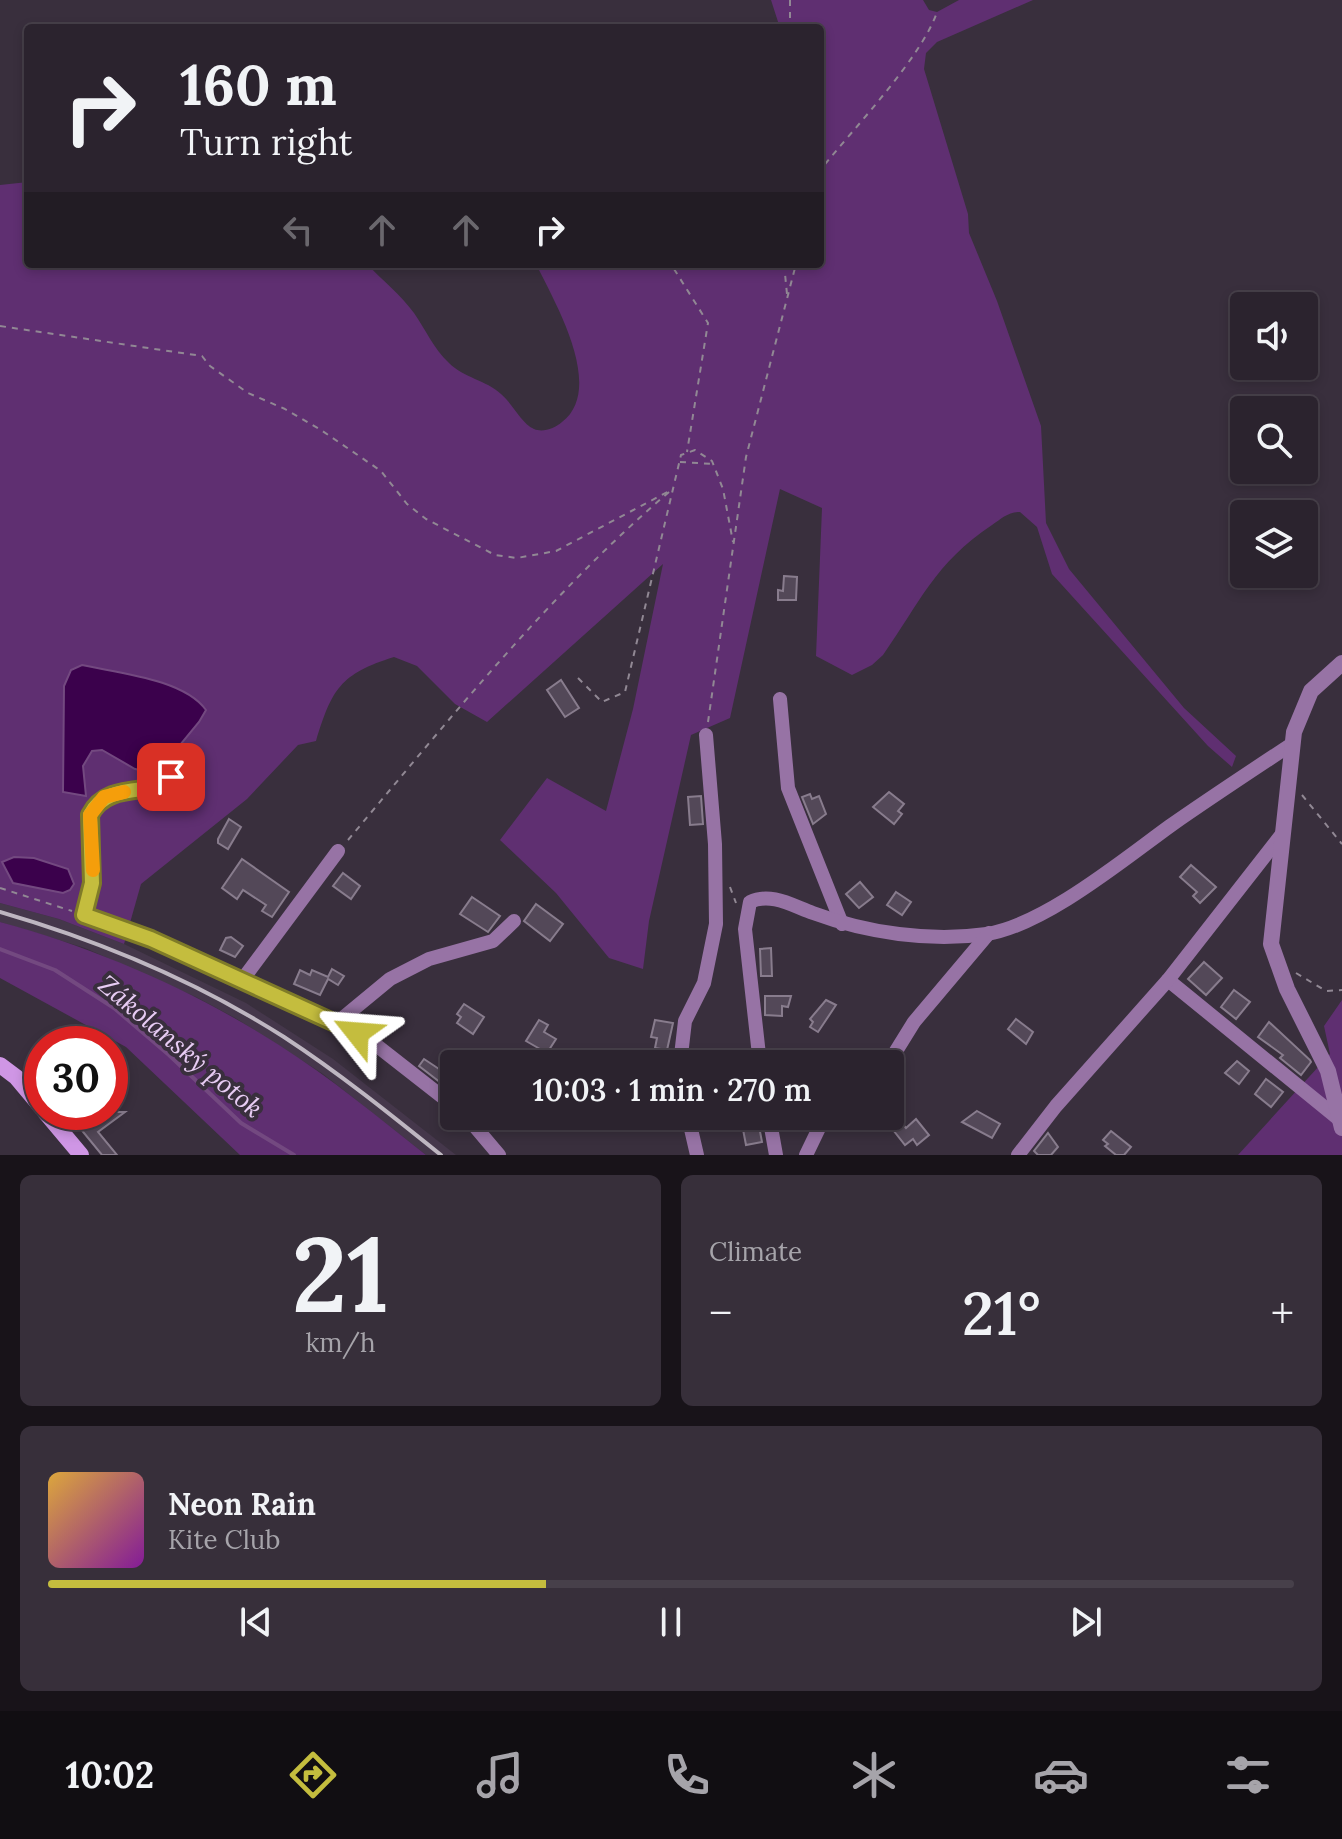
<!DOCTYPE html>
<html lang="en">
<head>
<meta charset="utf-8">
<style>
	:root { --surface:#2b232e; --page:#372f3a; --text:#f1f3f6; --muted:#a6a4aa; --line:#47404a; --accent:#c4bd3e }
	body { margin:0; font-family:Lora,serif; background:var(--page); color:var(--text); height:100vh; display:flex; flex-direction:column; font-size:30px; white-space:nowrap }
	* { box-sizing:border-box; margin:0 }
	p { font-size:26px; color:var(--muted) }
	.icon { flex:none; width:44px; height:44px; fill:none; stroke:currentColor; stroke-width:2; stroke-linecap:round; stroke-linejoin:round }
	.map { position:relative; height:1155px; overflow:hidden }
	.drawer { display:flex; flex-direction:column; gap:20px; padding:20px; background:#181319; flex:1 }
	.drawer>* { flex:none }
	.guide { position:absolute; left:24px; top:24px; width:800px; height:244px; border-radius:8px; box-shadow:0 4px 12px #0003,0 0 0 2px var(--line); background:#2b232e; color:var(--text); overflow:hidden }
	.buttons { position:absolute; left:1230px; top:292px; display:grid; gap:16px }
	.buttons a { display:grid; place-items:center; width:88px; height:88px; border-radius:8px; background:var(--surface); box-shadow:0 4px 12px #0003,0 0 0 2px var(--line); font-size:40px }
	.speed { position:absolute; left:24px; top:1026px; display:flex; gap:16px; font-size:40px; font-weight:700; text-align:center }
	.speed>* { display:grid; place-content:center; width:104px; height:104px; border-radius:50%; background:var(--surface); box-shadow:0 4px 12px #0003,0 0 0 2px var(--line); line-height:1 }
	.speed .limit { border:12px solid #d22; background:#fff; color:#111 }
	.pin { position:absolute; display:grid; place-items:center; width:68px; height:68px; color:#fff; margin:-34px; border-radius:16px; box-shadow:0 4px 12px #0006 }
	.me { position:absolute; width:88px; margin:-44px; rotate:298deg; stroke-linejoin:round; filter:drop-shadow(0 0 6px #0008) }
	.turn { display:flex; align-items:center; gap:28px; height:168px; padding:0 24px; font-size:36px }
	.turn .icon { width:104px; height:104px; stroke-width:2.5 }
	.turn b { display:block; font-size:56px; line-height:68px }
	.lanes { display:flex; align-items:center; height:76px; padding:0 24px; background:#0003; justify-content:center; gap:40px; direction:ltr }
	.lanes .off { opacity:.35 }
	.big { font-size:60px; font-weight:600; line-height:1.1 }
	.drawer .card { flex:1; display:flex; flex-direction:column; justify-content:center; gap:12px; min-width:0; padding:0 28px; border-radius:12px; background:var(--page) }
	.drawer .dial { align-items:center; gap:0 }
	.dial b { font-size:104px; line-height:1 }
	.song { display:flex; align-items:center; gap:24px }
	.cover { width:96px; height:96px; border-radius:12px; background:linear-gradient(135deg,hsl(40 70% 55%),hsl(290 70% 35%)) }
	.played { height:8px; border-radius:4px; background:linear-gradient(90deg,var(--accent) 40%,var(--line) 40%) }
	.keys { display:flex; justify-content:space-around; direction:ltr }
	.heat { display:flex; justify-content:space-between; align-items:center; font-size:44px; direction:ltr }
	.drawer .tiles { flex:1; display:grid; gap:20px; grid-template-columns:1fr 1fr }
	.card:last-child { grid-column:span 2 }
	.trip { position:absolute; left:440px; top:1050px; width:464px; height:80px; border-radius:8px; background:var(--surface); box-shadow:0 4px 12px #0003,0 0 0 2px var(--line); font-weight:600; line-height:80px; text-align:center }
	.menu { display:flex; height:128px; justify-content:space-around; align-items:center; background:#110e12; color:var(--muted) }
	.menu .icon { width:56px; height:56px }
	.menu .current { color:var(--accent) }
	.menu b { font-size:36px; color:var(--text) }
	.map>svg:first-child { display:block }
	.built { fill:#45374b }
	.green { fill:#5f2f71 }
	.water { fill:#3b014c; stroke:#734980; stroke-width:2 }
	.lines { fill:none; stroke-linecap:round; stroke-linejoin:round }
	.stream { stroke:#734980; stroke-width:4 }
	.building { fill:#534858; stroke:#887c8d; stroke-width:2 }
	.path { stroke:#918894; stroke-width:2; stroke-dasharray:6 6; stroke-linecap:butt }
	.service { stroke:#9773a5; stroke-width:7 }
	.minor { stroke:#9773a5; stroke-width:14 }
	.tertiary { stroke:#9773a5; stroke-width:16 }
	.secondary { stroke:#cf96e5; stroke-width:16 }
	.rail { stroke:#beb6c1; stroke-width:4 }
	.route-casing { stroke:#7f7b28; stroke-width:20 }
	.route { stroke:#c4bd3e; stroke-width:14 }
	.slow { stroke:#f59e0b; stroke-width:14 }
	.labels { text-anchor:middle; dominant-baseline:central; stroke-width:8; stroke-linejoin:round; paint-order:stroke }
	.water-label { font-size:26px; font-style:italic; fill:#e8ccf4; stroke:#392f3d }
</style>
</head>
<body>
<div class="map">
<svg width="1342" height="1155" viewBox="0 0 1342 1155">
	<rect width="100%" height="100%" fill="#392f3d"/>
	<polygon class="built" points="0,903 59,919 124,944 246,1003 333,1059 456,1155 426,1155 323,1074 237,1019 196,997 85,948 0,922"/>
	<g class="green">
		<path d="M771,0H923L929,10L937,12L959,0H1033L937,42L926,53L924,69L968,214L969,233L997,301L1041,426L1046,523L1069,569L1184,708L1236,756L1232,767L1208,746L1052,574L1037,527L1020,512C1008,512 1001,519 992,525C934,564 921,601 883,655L872,665L852,675L816,656L822,508L780,489L730,718L691,735L649,921L643,969L609,958L556,893L500,840L547,778L606,811L633,709L663,564L487,722L455,704L417,666L394,657C340,674 332,689 316,741L298,745L247,799L141,884L124,944L59,919L0,903V185L28,182V264H367C382,280 401,295 414,313C426,330 433,348 449,363C464,378 486,380 501,394C513,404 521,423 534,429C543,433 555,428 562,422C606,388 554,301 536,264H820V28H780Z"/>
		<path d="M0,922C99,949 193,990 279,1045C331,1078 378,1117 426,1155H240L126,1047L0,978Z"/>
		<polygon points="1342,1000 1342,1155 1238,1155 1330,1054 1324,1026"/>
	</g>
	<g class="water">
		<path d="M82,665C118,673 184,679 206,710L199,722L157,773L135,769L102,750L92,751L83,766L86,796L63,792L64,686L71,670Z"/>
		<polygon points="14,857 34,858 68,869 74,884 70,890 63,893 13,883 2,862"/>
	</g>
	<g class="lines">
		<polyline class="stream" points="0,949 55,970 114,1008 169,1055 241,1123 294,1155"/>
	</g>
	<g class="building">
		<polygon points="784,576 797,577 796,600 778,600 778,590 783,591"/>
		<polygon points="561,680 579,708 565,717 547,690"/>
		<polygon points="889,792 904,804 898,811 902,814 894,824 873,807"/>
		<polygon points="810,794 812,799 819,796 826,814 813,824 802,797"/>
		<polygon points="701,796 703,824 690,825 688,797"/>
		<polygon points="229,819 241,827 228,849 218,843 218,839"/>
		<polygon points="242,859 289,892 272,917 262,911 266,905 243,890 237,899 222,888"/>
		<polygon points="1191,865 1216,887 1200,903 1193,896 1197,892 1180,877"/>
		<polygon points="343,873 360,886 351,899 333,886"/>
		<polygon points="860,882 873,897 859,908 846,894"/>
		<polygon points="896,892 911,902 902,915 887,905"/>
		<polygon points="472,897 500,916 488,932 460,914"/>
		<polygon points="536,904 563,924 550,941 524,921"/>
		<polygon points="231,937 243,946 235,957 220,950 226,938"/>
		<polygon points="771,948 772,976 761,976 760,949"/>
		<polygon points="1204,962 1222,978 1206,995 1188,979"/>
		<polygon points="332,969 344,976 338,985 328,979 320,995 294,984 300,970 310,975 312,970 328,977"/>
		<polygon points="1234,990 1250,1002 1236,1019 1221,1007"/>
		<polygon points="765,996 791,996 788,1007 782,1006 782,1016 765,1015"/>
		<polygon points="826,1000 836,1005 818,1032 810,1027 813,1022 810,1019"/>
		<polygon points="464,1004 484,1017 473,1034 457,1023 461,1017 457,1014"/>
		<polygon points="1016,1019 1033,1032 1026,1044 1008,1029"/>
		<polygon points="539,1020 548,1025 544,1032 556,1039 547,1053 526,1041"/>
		<polygon points="655,1020 673,1023 667,1050 655,1048 657,1038 651,1037"/>
		<polygon points="1269,1022 1310,1060 1311,1062 1301,1075 1280,1058 1283,1055 1258,1037"/>
		<polygon points="424,1059 448,1075 454,1068 454,1093 419,1066"/>
		<polygon points="1237,1061 1249,1071 1239,1084 1225,1073"/>
		<polygon points="1266,1079 1283,1092 1271,1107 1255,1094"/>
		<polygon points="977,1111 1000,1124 992,1138 962,1122"/>
		<polygon points="59,1112 125,1112 98,1132 117,1155 102,1155 75,1122 71,1125"/>
		<polygon points="894,1114 906,1128 916,1119 929,1135 917,1145 913,1139 905,1145 886,1121"/>
		<polygon points="758,1121 762,1142 746,1145 742,1124"/>
		<polygon points="1111,1131 1131,1147 1124,1155 1116,1155 1105,1146 1108,1144 1103,1140"/>
		<polygon points="1048,1133 1058,1147 1051,1155 1038,1155 1034,1151"/>
	</g>
	<g class="lines">
		<g class="path">
			<polyline points="790,0 790,28"/>
			<path d="M820,175L822,168C854,128 922,57 937,12"/>
			<polyline points="784,264 787,294"/>
			<polyline points="674,269 708,323 687,452"/>
			<polyline points="0,326 202,356 210,366 248,393 285,409 321,430 381,471 407,504 426,519 495,555 517,558 556,551 673,489"/>
			<polyline points="680,462 713,464"/>
			<polyline points="578,678 602,702 625,692 681,455 695,450 712,461 723,489 733,542"/>
			<polyline points="708,722 746,457 796,264"/>
			<polyline points="1302,795 1342,844"/>
			<path d="M348,840C449,720 549,594 669,492"/>
			<polyline points="730,887 736,903"/>
			<polyline points="0,888 72,911"/>
			<polyline points="1296,973 1326,991 1342,990"/>
		</g>
		<path class="service" d="M84,915L92,883L90,815C103,787 136,792 162,786L171,777"/>
		<g class="minor">
			<polyline points="780,699 788,788 842,924"/>
			<polyline points="84,915 151,939 338,1022 376,1045 454,1106"/>
			<polyline points="243,979 338,851"/>
			<polyline points="1168,980 1340,1120"/>
			<polyline points="338,1022 390,979 429,959 493,941 514,921"/>
			<polyline points="680,1064 685,1021 704,983 716,924 715,844 706,735"/>
			<path d="M760,1064L745,929L750,902C771,892 793,906 813,913C867,933 930,942 987,934C1044,925 1123,860 1170,826C1210,798 1251,771 1292,744"/>
			<polyline points="888,1064 914,1022 989,933"/>
			<polyline points="466,1116 499,1155"/>
			<polyline points="688,1116 697,1155"/>
			<polyline points="769,1116 776,1155"/>
			<polyline points="806,1155 820,1126 829,1116"/>
			<polyline points="1018,1155 1056,1106 1168,980 1282,834"/>
		</g>
		<polyline class="tertiary" points="1342,663 1311,691 1294,732 1271,944 1287,989 1328,1071 1342,1128"/>
		<g class="secondary">
			<polyline points="0,1065 16,1077 42,1108"/>
			<polyline points="45,1112 81,1155"/>
		</g>
		<path class="rail" d="M0,912C100,941 196,981 284,1037C339,1073 390,1114 441,1155"/>
	</g>
	<g class="lines">
		<g class="route-casing">
			<path id="route" d="M171,777L162,786C136,792 104,787 90,815L92,883L84,915L151,939L357,1033"/>
		</g>
		<use href="#route" class="route"/>
		<polyline class="slow" points="93,870 90,815 104,797 124,792"/>
	</g>
	<g class="labels">
		<g class="water-label">
			<text transform="translate(181 1046) rotate(40)">Zákolanský potok</text>
		</g>
	</g>
</svg>
<div class="buttons">
<a><svg class="icon" aria-label="sound" viewBox="0 0 24 24"><path d="M4 9h4l5-4v14l-5-4H4zM17 9q2 3 0 6"/></svg></a>
<a><svg class="icon" aria-label="search" viewBox="0 0 24 24"><circle cx="10" cy="10" r="6"/><path d="M15 15l6 6"/></svg></a>
<a><svg class="icon" aria-label="layers" viewBox="0 0 24 24"><path d="M12 4l9 5-9 5-9-5zM3 14l9 5 9-5"/></svg></a>
</div>
<div class="speed"><div class="limit">30</div></div>
<div class="pin" style="left:171px;top:777px;background:#d93025"><svg class="icon" aria-label="arrive" viewBox="0 0 24 24"><path d="M6 21V4h12l-3 4 3 4H6"/></svg></div>
<svg class="me" style="left:357px;top:1033px" viewBox="-20 -20 40 40"><path d="M0-17L14 15 0 8-14 15z" fill="#c4bd3e" stroke="#fff" stroke-width="4"/></svg>
<div class="trip">10:03 · 1 min · 270 m</div>
<div class="guide">
<div class="turn"><svg class="icon" aria-label="right" viewBox="0 0 24 24"><path d="M7 20v-9h11M14 6l5 5-5 5"/></svg><div><b>160 m</b>Turn right</div></div>
<div class="lanes"><svg class="icon off" aria-label="left" viewBox="0 0 24 24"><path d="M17 20v-9H6M10 6l-5 5 5 5"/></svg><svg class="icon off" aria-label="ahead" viewBox="0 0 24 24"><path d="M12 20V5M6 11l6-6 6 6"/></svg><svg class="icon off" aria-label="ahead" viewBox="0 0 24 24"><path d="M12 20V5M6 11l6-6 6 6"/></svg><svg class="icon" aria-label="right" viewBox="0 0 24 24"><path d="M7 20v-9h11M14 6l5 5-5 5"/></svg></div>
</div>
</div>
<section class="drawer">
<div class="tiles">
<div class="card dial"><b>21</b><p>km/h</p></div>
<div class="card"><p>Climate</p>
<div class="heat"><a>−</a><b class="big">21°</b><a>+</a></div>
</div>
<div class="card">
<div class="song"><i class="cover"></i><div><b>Neon Rain</b><p>Kite Club</p></div></div>
<div class="played"></div>
<div class="keys"><svg class="icon" aria-label="previous" viewBox="0 0 24 24"><path d="M18 5L8 12l10 7zM5 5v14"/></svg><svg class="icon" aria-label="pause" viewBox="0 0 24 24"><path d="M8 5v14M16 5v14"/></svg><svg class="icon" aria-label="next" viewBox="0 0 24 24"><path d="M6 5l10 7-10 7zM19 5v14"/></svg></div>
</div>
</div>
</section>
<nav class="menu">
<b>10:02</b>
<svg class="icon current" aria-label="directions" viewBox="0 0 24 24"><path d="M12 3l9 9-9 9-9-9zM9 14v-3h6M13 9l2 2-2 2"/></svg>
<svg class="icon" aria-label="music" viewBox="0 0 24 24"><path d="M9 18V5l10-2v13"/><circle cx="6" cy="18" r="3"/><circle cx="16" cy="16" r="3"/></svg>
<svg class="icon" aria-label="phone" viewBox="0 0 24 24"><path d="M5 4h4l2 5-3 2q2 4 5 5l2-3 5 2v4C11 20 4 13 5 4z"/></svg>
<svg class="icon" aria-label="climate" viewBox="0 0 24 24"><path d="M12 3v18M4 7l16 10M4 17L20 7"/></svg>
<svg class="icon" aria-label="car" viewBox="0 0 24 24"><path d="M5 17H2v-5l4-1 3-4h7l3 4 3 1v5h-3M9 17h6M6 11h13"/><circle cx="7" cy="17" r="2"/><circle cx="17" cy="17" r="2"/></svg>
<svg class="icon" aria-label="filters" viewBox="0 0 24 24"><path d="M4 7h16M4 17h16"/><circle cx="9" cy="7" r="2"/><circle cx="15" cy="17" r="2"/></svg>
</nav>
</body>
</html>
